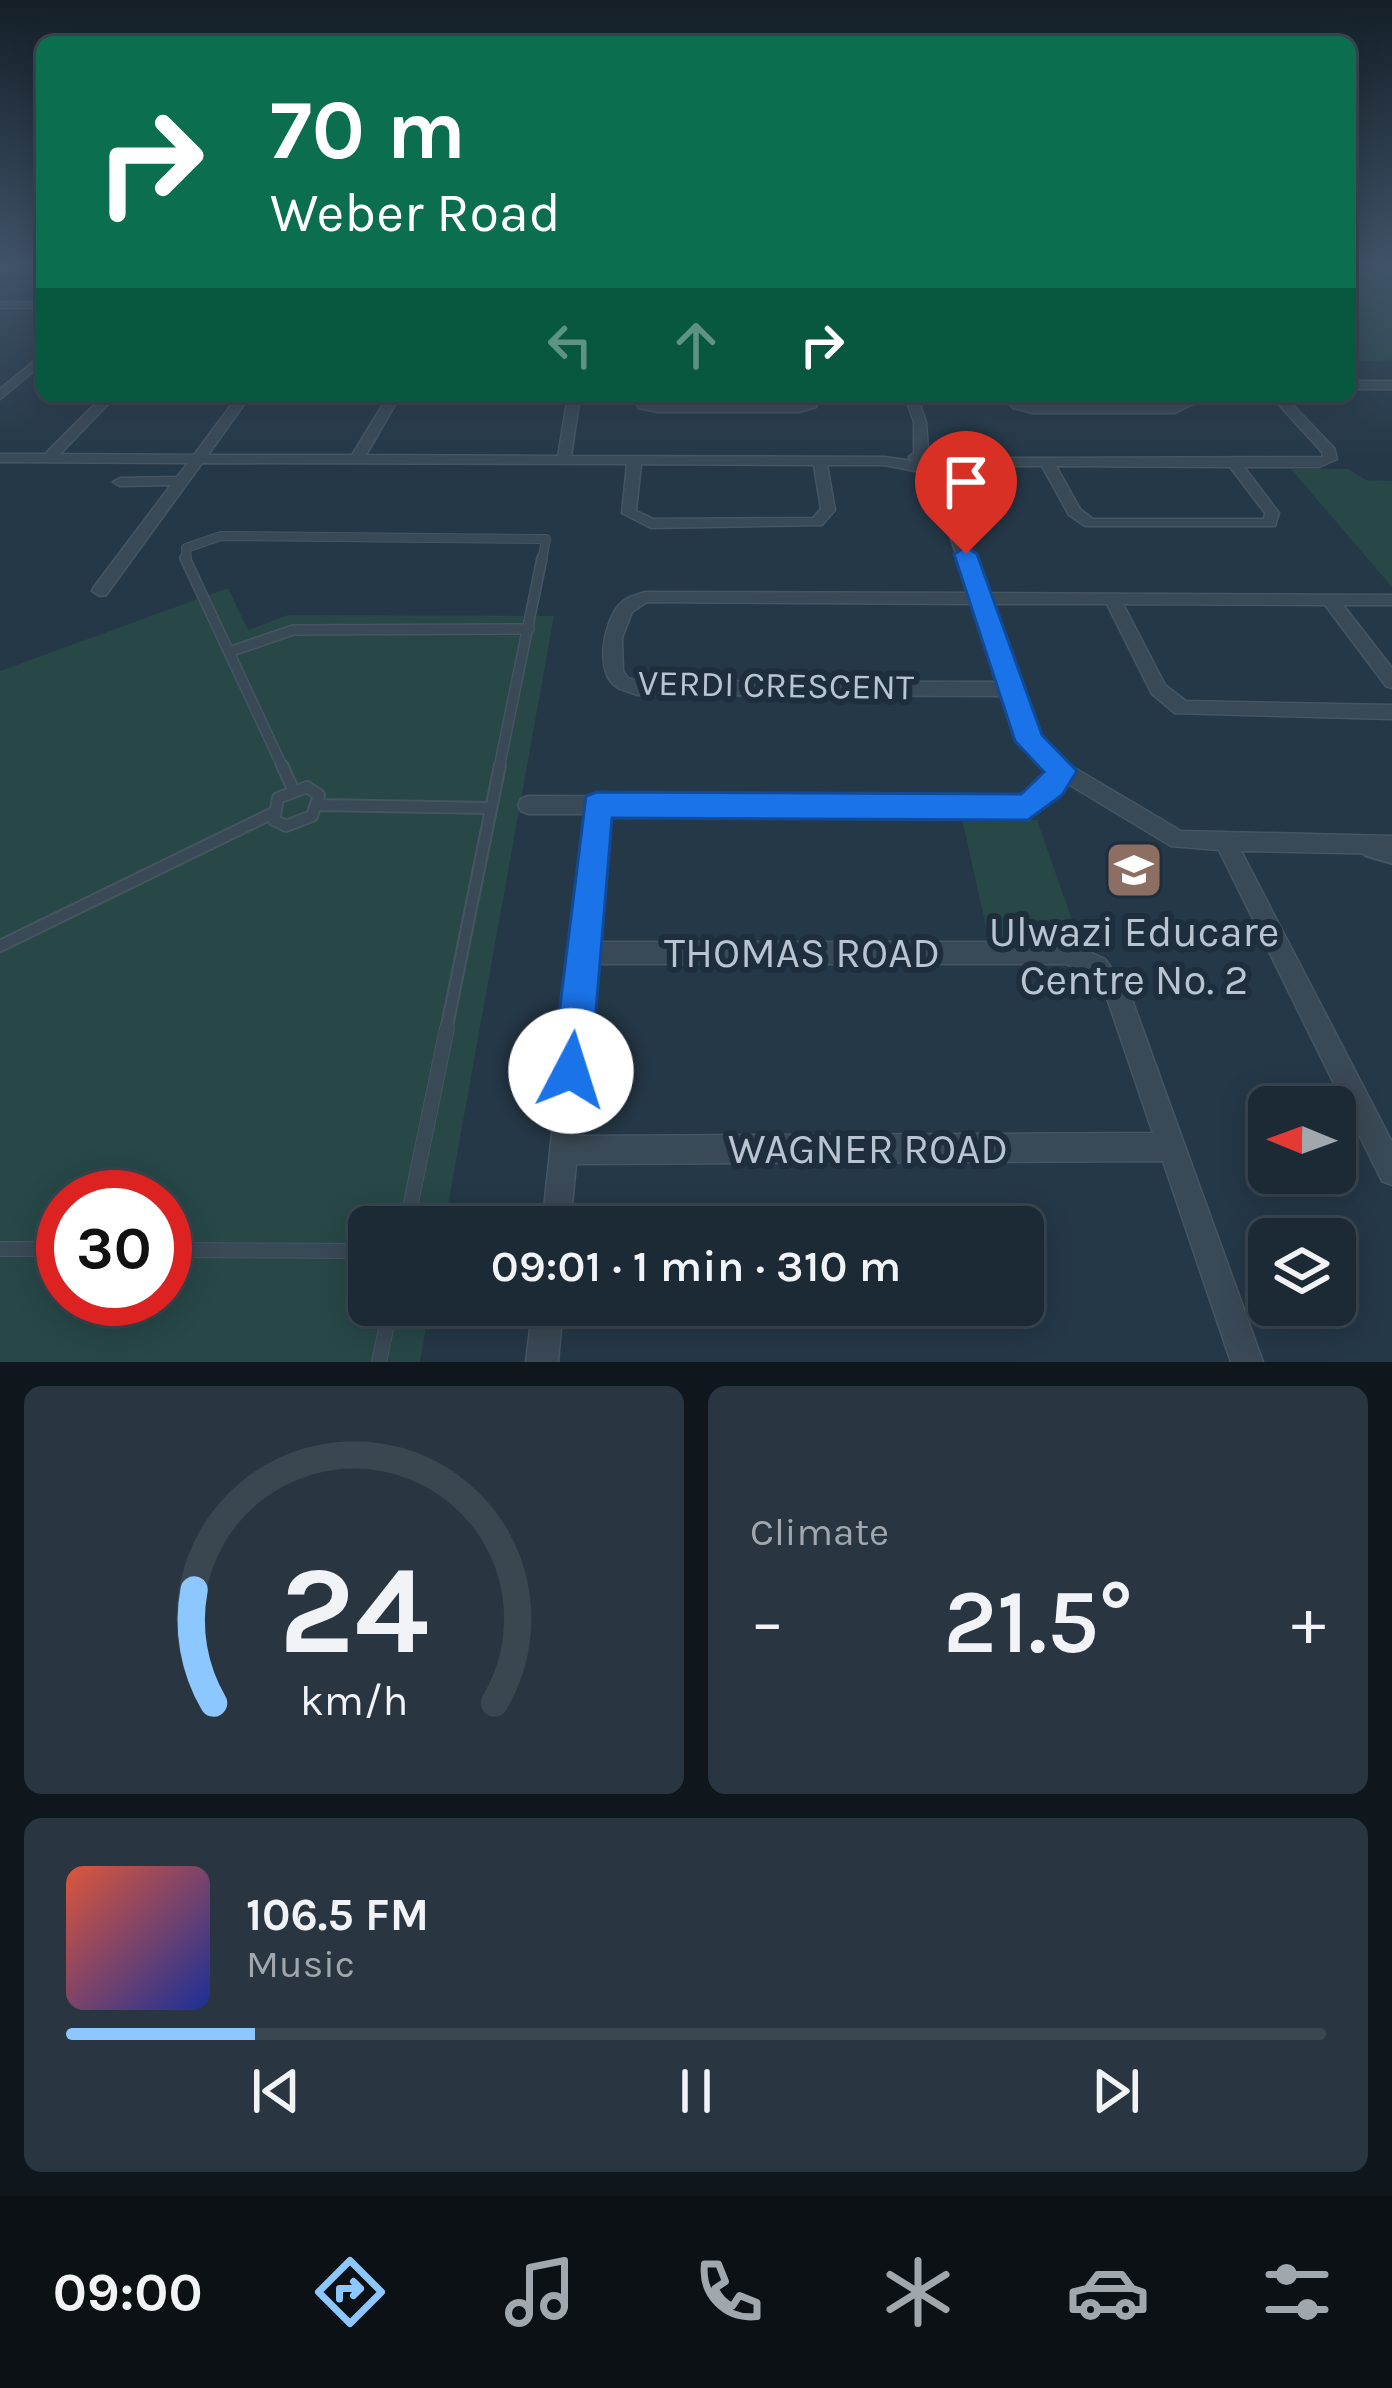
<!DOCTYPE html>
<html lang="en">
<head>
<meta charset="utf-8">
<style>
	:root { --surface:#1c2a35; --page:#293641; --text:#f1f3f6; --muted:#a0a7ad; --line:#3a4650; --accent:#8dc7ff }
	body { margin:0; font-family:Karla,sans-serif; background:var(--page); color:var(--text); height:100vh; display:flex; flex-direction:column; font-size:45px; white-space:nowrap }
	* { box-sizing:border-box; margin:0 }
	p { font-size:39px; color:var(--muted) }
	.icon { flex:none; width:66px; height:66px; fill:none; stroke:currentColor; stroke-width:2; stroke-linecap:round; stroke-linejoin:round }
	.map { position:relative; height:1362px; overflow:hidden }
	.drawer { display:flex; flex-direction:column; gap:24px; padding:24px; background:#0f171d; flex:1 }
	.drawer>* { flex:none }
	.hud { position:absolute; left:36px; top:36px; width:1320px; height:366px; border-radius:18px; box-shadow:0 6px 30px #0003,0 0 0 3px var(--line); background:#0b6e4f; color:#fff; overflow:hidden }
	.needle { width:78px; rotate:271deg }
	.fabs { position:absolute; left:1248px; top:1086px; display:grid; gap:24px }
	.fabs a { display:grid; place-items:center; width:108px; height:108px; border-radius:18px; background:var(--surface); box-shadow:0 6px 30px #0003,0 0 0 3px var(--line); font-size:60px }
	.speed { position:absolute; left:36px; top:1170px; display:flex; gap:24px; font-size:60px; font-weight:700; text-align:center }
	.speed>* { display:grid; place-content:center; width:156px; height:156px; border-radius:50%; background:var(--surface); box-shadow:0 6px 30px #0003,0 0 0 3px var(--line); line-height:1 }
	.speed .limit { border:18px solid #d22; background:#fff; color:#111 }
	.pin { position:absolute; display:grid; place-items:center; width:102px; height:102px; color:#fff; margin:-123px -51px; border-radius:50% 50% 50% 0; rotate:-45deg; box-shadow:0 0 12px #0007 }
	.pin .icon { rotate:45deg }
	.me { position:absolute; width:132px; margin:-66px; rotate:5deg; stroke-linejoin:round; filter:drop-shadow(0 0 9px #0008) }
	.turn { display:flex; align-items:center; gap:42px; height:252px; padding:0 36px; font-size:54px }
	.turn .icon { width:156px; height:156px; stroke-width:2.5 }
	.turn b { display:block; font-size:84px; line-height:102px }
	.lanes { display:flex; align-items:center; height:114px; padding:0 36px; background:#0003; justify-content:center; gap:60px; direction:ltr }
	.lanes .off { opacity:.35 }
	.big { font-size:90px; font-weight:600; line-height:1.1 }
	.drawer .card { flex:1; display:flex; flex-direction:column; justify-content:center; gap:18px; min-width:0; padding:0 42px; border-radius:18px; background:var(--page) }
	.drawer .dial { align-items:center; gap:0 }
	.dial svg { height:312px; overflow:visible; fill:none; stroke:var(--line); stroke-width:7; stroke-linecap:round; text-anchor:middle }
	.dial text { fill:var(--text); stroke:none }
	.song { display:flex; align-items:center; gap:36px }
	.cover { width:144px; height:144px; border-radius:18px; background:linear-gradient(135deg,hsl(10 70% 55%),hsl(230 70% 35%)) }
	.played { height:12px; border-radius:6px; background:linear-gradient(90deg,var(--accent) 15%,var(--line) 15%) }
	.keys { display:flex; justify-content:space-around; direction:ltr }
	.heat { display:flex; justify-content:space-between; align-items:center; font-size:66px; direction:ltr }
	.drawer .tiles { flex:1; display:grid; gap:24px; grid-template-columns:1fr 1fr }
	.card:last-child { grid-column:span 2 }
	.trip { position:absolute; left:348px; top:1206px; width:696px; height:120px; border-radius:18px; background:var(--surface); box-shadow:0 6px 30px #0003,0 0 0 3px var(--line); font-weight:600; line-height:120px; text-align:center }
	.dock { display:flex; height:192px; justify-content:space-around; align-items:center; background:#0b1115; color:var(--muted) }
	.dock .icon { width:84px; height:84px }
	.dock .current { color:var(--accent) }
	.dock b { font-size:54px; color:var(--text) }
	.map>svg:first-child { display:block }
	.green { fill:#274847; fill-rule:evenodd }
	.lines { fill:none; stroke-linecap:round; stroke-linejoin:round }
	.lane-far3-casing { stroke:#465562; stroke-width:10 }
	.lane-far2-casing { stroke:#465562; stroke-width:12 }
	.lane-far1-casing { stroke:#465562; stroke-width:14 }
	.lane-casing { stroke:#465562; stroke-width:16 }
	.street-casing { stroke:#465562; stroke-width:3 }
	.lane-far3 { stroke:#3a4956; stroke-width:8 }
	.lane-far2 { stroke:#3a4956; stroke-width:9 }
	.lane-far1 { stroke:#3a4956; stroke-width:10 }
	.lane { stroke:#3a4956; stroke-width:14 }
	.street { fill:#3a4956; fill-rule:evenodd }
	.route { fill:#1a73e8; stroke:#114b97; stroke-width:3 }
	.labels { text-anchor:middle; dominant-baseline:central; stroke-width:12; stroke-linejoin:round; paint-order:stroke }
	.street-label { font-size:36px; fill:#b8c4cf; stroke:#1e2e3c }
	.near-poi-label { font-size:42px; fill:#b8c4cf; stroke:#1e2e3c }
	.near-street-label { font-size:42px; fill:#b8c4cf; stroke:#1e2e3c }
</style>
</head>
<body>
<div class="map">
<svg width="1392" height="1362" viewBox="0 0 1392 1362">
	<rect width="100%" height="100%" fill="#253847"/>
	<g class="green">
		<rect x="1350" y="267" width="42" height="94"/>
		<polygon points="1291,469 1348,469 1366,480 1392,481 1392,587"/>
		<path d="M228,588L248,630L288,615L554,616L444,1227H369V1305H430L420,1362H0V671ZM63,1197H165V1299H63Z"/>
		<polygon points="962,819 1037,820 1079,940 989,940"/>
	</g>
	<g class="lines">
		<g class="lane-far3-casing">
			<polyline id="lane-far3" points="187,561 186,548 221,536 546,539 542,561"/>
		</g>
		<g class="lane-far2-casing">
			<g id="lane-far2">
				<polyline points="185,558 283,768"/>
				<polyline points="229,652 293,630 529,629"/>
				<polyline points="499,768 542,558"/>
			</g>
		</g>
		<g class="lane-far1-casing">
			<g id="lane-far1">
				<polyline points="282,765 293,789"/>
				<polygon points="307,787 319,795 312,816 286,826 274,820 278,798"/>
				<polyline points="319,805 491,808"/>
				<polyline points="1368,851 1392,858"/>
				<polyline points="1242,939 1274,938"/>
				<polyline points="0,946 271,814"/>
				<polyline points="446,1031 500,765"/>
			</g>
		</g>
		<g class="lane-casing">
			<g id="lane">
				<polyline points="406,1227 447,1028"/>
				<polyline points="0,1249 63,1249"/>
				<polyline points="165,1250 369,1251"/>
				<polyline points="379,1362 391,1305"/>
			</g>
		</g>
		<g class="street-casing">
			<g id="street">
				<polygon points="0,267 7,267 0,272"/>
				<rect x="0" y="302" width="42" height="6"/>
				<polygon points="42,355 42,364 0,399 0,389"/>
				<rect x="1350" y="381" width="42" height="8"/>
				<path d="M103,396H116L60,454L194,455L238,396H250L208,455H352L388,396H400L366,455L558,456L568,396H580L571,456L885,457L912,461L909,457L914,453V422L905,396H917L926,422L928,450L935,448L983,458L1323,457L1322,452L1271,396H1284L1334,448L1337,459L1319,467H1244L1279,513L1275,526H1085L1069,515L1042,466H983L958,462C951,511 971,547 987,593L1392,595V605H1343L1392,668V688L1386,686L1325,605L1123,604L1165,685L1186,701L1392,705V719L1175,713L1152,694L1107,604H991L1035,729L1056,757L1181,831L1392,836V854L1241,851L1392,1142V1185L1382,1181L1219,850L1171,846L1065,782L1047,805L1027,816L606,814L595,942H1068L1105,959L1130,994L1263,1362H1231L1163,1161L576,1164L570,1227H542L586,814H528L521,811L518,805L521,799L528,796L1024,798L1033,793L1049,773C1024,755 1014,724 1005,696L637,695C636,694 619,689 618,688C594,674 603,624 619,605C626,597 635,595 645,592L971,593C959,557 934,511 943,473H925L885,465H827L835,510L822,525L651,528L622,513L627,464L202,463L106,595L100,596L92,591L94,587L171,485L120,486L113,482L120,478L177,477L188,463L0,462V454H45ZM933,457L945,464V465H929L924,459ZM641,464L814,465L821,509L813,518L654,519L636,511ZM1056,466L1230,467L1265,513L1264,519H1093L1080,509ZM647,602L974,604L1000,682L637,681L628,678L623,671L622,638L632,612ZM593,964H1066L1089,975L1108,1001L1153,1133L578,1136Z"/>
				<polygon points="632,396 644,396 648,402 657,404 798,404 806,402 807,396 819,396 816,407 799,412 657,412 639,408"/>
				<polygon points="1004,396 1016,396 1021,402 1032,405 1173,405 1180,402 1177,396 1189,396 1193,404 1175,413 1032,413 1013,408"/>
				<polygon points="533,1305 563,1305 558,1362 526,1362"/>
			</g>
		</g>
		<use href="#lane-far3" class="lane-far3"/>
		<use href="#lane-far2" class="lane-far2"/>
		<use href="#lane-far1" class="lane-far1"/>
		<use href="#lane" class="lane"/>
		<use href="#street" class="street"/>
	</g>
	<linearGradient id="sky" x2="0" y2="1"><stop stop-color="#141f27"/><stop offset="0.58" stop-color="#405369"/><stop offset="1" stop-color="#405369" stop-opacity="0"/></linearGradient>
	<rect width="1392" height="458" fill="url(#sky)"/>
	<polygon class="route" points="966,547 977,554 1042,735 1077,771 1062,795 1028,820 612,818 591,1071 585,1085 571,1091 557,1085 552,1071 586,796 597,792 1021,794 1044,772 1015,741 954,554"/>
	<defs>
		<g id="school-square" transform="scale(3)"><rect x="-9" y="-9" width="18" height="18" rx="4" fill="#8d6e63" stroke="#1e2e3c"/><path d="M0-5L7-2L0 1L-7-2ZM-4 1L0 2.5L4 1V4Q0 6-4 4Z" fill="#fff"/></g>
	</defs>
	<g fill-rule="evenodd">
		<use href="#school-square" x="1134" y="870"/>
	</g>
	<g class="labels">
		<g class="street-label">
			<text transform="translate(776 685) rotate(1)">VERDI CRESCENT</text>
		</g>
		<g class="near-poi-label">
			<text x="1134" y="932">Ulwazi Educare<tspan x="1134" dy="48">Centre No. 2</tspan></text>
		</g>
		<g class="near-street-label">
			<text x="802" y="953">THOMAS ROAD</text>
			<text x="868" y="1149">WAGNER ROAD</text>
		</g>
	</g>
</svg>
<div class="fabs">
<a><svg class="needle" viewBox="-14 -14 28 28"><path d="M0-13l5 13h-10z" fill="#e53935"/><path d="M0 13l5-13h-10z" fill="#a0a7ad"/></svg></a>
<a><svg class="icon" aria-label="layers" viewBox="0 0 24 24"><path d="M12 4l9 5-9 5-9-5zM3 14l9 5 9-5"/></svg></a>
</div>
<div class="speed"><div class="limit">30</div></div>
<div class="pin" style="left:966px;top:554px;background:#d93025"><svg class="icon" aria-label="arrive" viewBox="0 0 24 24"><path d="M6 21V4h12l-3 4 3 4H6"/></svg></div>
<svg class="me" style="left:571px;top:1071px" viewBox="-20 -20 40 40"><circle r="19" fill="#fff"/><path d="M0-13L10 11 0 6-10 11z" fill="#1a73e8"/></svg>
<div class="trip">09:01 · 1 min · 310 m</div>
<div class="hud">
<div class="turn"><svg class="icon" aria-label="right" viewBox="0 0 24 24"><path d="M7 20v-9h11M14 6l5 5-5 5"/></svg><div><b>70 m</b>Weber Road</div></div>
<div class="lanes"><svg class="icon off" aria-label="left" viewBox="0 0 24 24"><path d="M17 20v-9H6M10 6l-5 5 5 5"/></svg><svg class="icon off" aria-label="ahead" viewBox="0 0 24 24"><path d="M12 20V5M6 11l6-6 6 6"/></svg><svg class="icon" aria-label="right" viewBox="0 0 24 24"><path d="M7 20v-9h11M14 6l5 5-5 5"/></svg></div>
</div>
</div>
<section class="drawer">
<div class="tiles">
<div class="card dial"><svg viewBox="0 0 100 80">
<path d="M14 69A42 42 0 1 1 86 69"/>
<path d="M14 69A42 42 0 0 1 9 40" stroke="#8dc7ff"/>
<text x="50" y="56" font-size="32" font-weight="700">24</text>
<text x="50" y="72" font-size="11">km/h</text>
</svg></div>
<div class="card"><p>Climate</p>
<div class="heat"><a>−</a><b class="big">21.5°</b><a>+</a></div>
</div>
<div class="card">
<div class="song"><i class="cover"></i><div><b>106.5 FM</b><p>Music</p></div></div>
<div class="played"></div>
<div class="keys"><svg class="icon" aria-label="previous" viewBox="0 0 24 24"><path d="M18 5L8 12l10 7zM5 5v14"/></svg><svg class="icon" aria-label="pause" viewBox="0 0 24 24"><path d="M8 5v14M16 5v14"/></svg><svg class="icon" aria-label="next" viewBox="0 0 24 24"><path d="M6 5l10 7-10 7zM19 5v14"/></svg></div>
</div>
</div>
</section>
<nav class="dock">
<b>09:00</b>
<svg class="icon current" aria-label="directions" viewBox="0 0 24 24"><path d="M12 3l9 9-9 9-9-9zM9 14v-3h6M13 9l2 2-2 2"/></svg>
<svg class="icon" aria-label="music" viewBox="0 0 24 24"><path d="M9 18V5l10-2v13"/><circle cx="6" cy="18" r="3"/><circle cx="16" cy="16" r="3"/></svg>
<svg class="icon" aria-label="phone" viewBox="0 0 24 24"><path d="M5 4h4l2 5-3 2q2 4 5 5l2-3 5 2v4C11 20 4 13 5 4z"/></svg>
<svg class="icon" aria-label="climate" viewBox="0 0 24 24"><path d="M12 3v18M4 7l16 10M4 17L20 7"/></svg>
<svg class="icon" aria-label="car" viewBox="0 0 24 24"><path d="M5 17H2v-5l4-1 3-4h7l3 4 3 1v5h-3M9 17h6M6 11h13"/><circle cx="7" cy="17" r="2"/><circle cx="17" cy="17" r="2"/></svg>
<svg class="icon" aria-label="filters" viewBox="0 0 24 24"><path d="M4 7h16M4 17h16"/><circle cx="9" cy="7" r="2"/><circle cx="15" cy="17" r="2"/></svg>
</nav>
</body>
</html>
